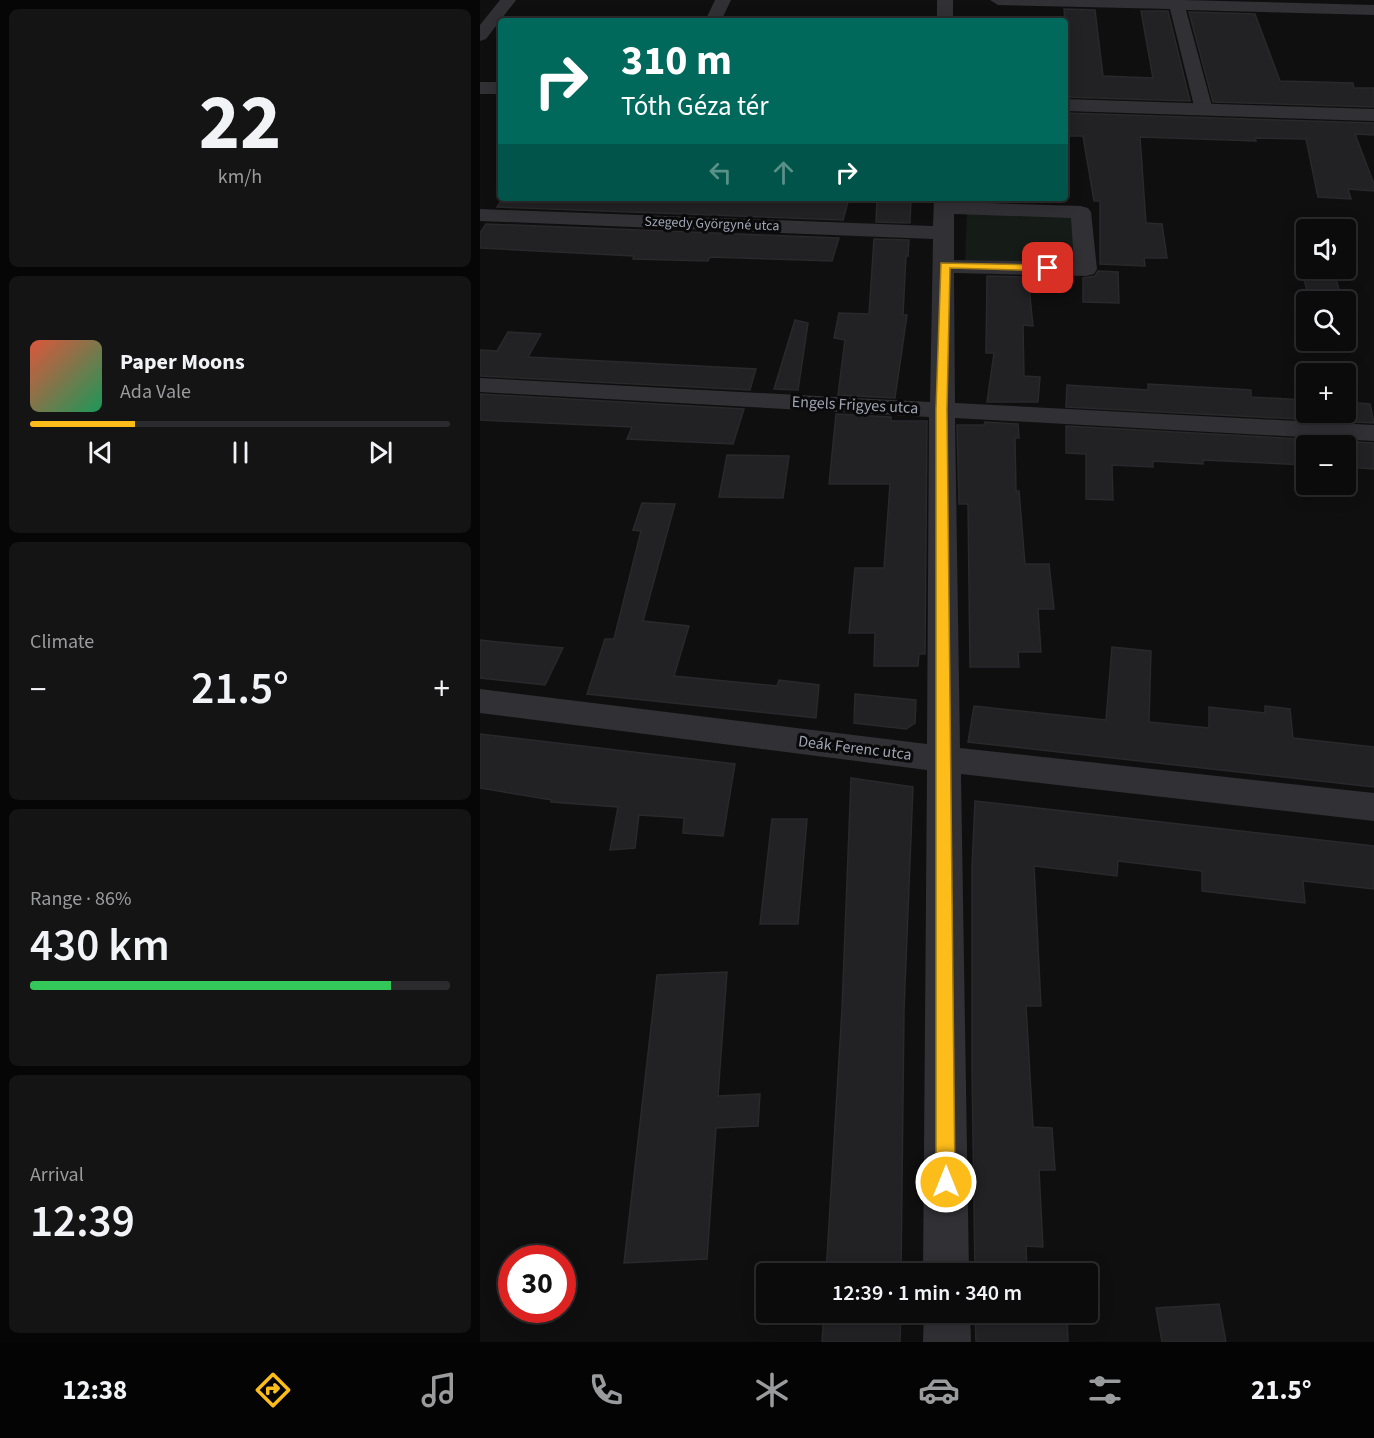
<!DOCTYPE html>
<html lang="en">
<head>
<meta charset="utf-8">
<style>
	:root { --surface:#0b0b0c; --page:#141415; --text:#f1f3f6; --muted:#9a9b9d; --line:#2b2b2d; --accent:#fcbc1a }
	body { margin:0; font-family:"Source Sans 3",sans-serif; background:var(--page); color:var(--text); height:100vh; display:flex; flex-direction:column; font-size:22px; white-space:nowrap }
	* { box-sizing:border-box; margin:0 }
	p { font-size:20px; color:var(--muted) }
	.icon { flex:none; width:33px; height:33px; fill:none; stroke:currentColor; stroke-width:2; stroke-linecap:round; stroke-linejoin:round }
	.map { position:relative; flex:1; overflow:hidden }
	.side { display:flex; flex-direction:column; gap:9px; padding:9px; background:#060607; width:480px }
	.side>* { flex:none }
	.banner { position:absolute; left:18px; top:18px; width:570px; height:183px; border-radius:6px; box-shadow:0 3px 15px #0003,0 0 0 2px var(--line); background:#00695c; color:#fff; overflow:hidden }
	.tools { position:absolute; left:816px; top:219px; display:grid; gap:12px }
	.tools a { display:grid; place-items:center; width:60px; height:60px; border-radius:6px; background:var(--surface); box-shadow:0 3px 15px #0003,0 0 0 2px var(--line); font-size:30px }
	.speed { position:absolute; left:18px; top:1245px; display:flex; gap:12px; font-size:30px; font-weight:700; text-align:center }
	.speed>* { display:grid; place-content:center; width:78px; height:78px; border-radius:50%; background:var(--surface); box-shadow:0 3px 15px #0003,0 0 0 2px var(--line); line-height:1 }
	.speed .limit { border:9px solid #d22; background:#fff; color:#111 }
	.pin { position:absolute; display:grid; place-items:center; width:51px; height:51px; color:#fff; margin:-26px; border-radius:12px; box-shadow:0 3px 9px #0006 }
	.me { position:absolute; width:66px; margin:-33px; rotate:0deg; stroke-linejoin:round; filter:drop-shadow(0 0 4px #0008) }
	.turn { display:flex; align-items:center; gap:21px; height:126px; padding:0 24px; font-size:27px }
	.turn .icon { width:78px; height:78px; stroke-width:2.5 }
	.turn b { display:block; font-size:42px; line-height:51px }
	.lanes { display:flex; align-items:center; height:57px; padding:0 24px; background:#0003; justify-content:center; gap:30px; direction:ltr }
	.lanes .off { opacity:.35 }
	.big { font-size:45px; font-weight:600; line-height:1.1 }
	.side .card { flex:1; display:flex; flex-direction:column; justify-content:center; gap:9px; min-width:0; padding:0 21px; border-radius:9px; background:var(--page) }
	.side .dial { align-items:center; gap:0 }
	.dial b { font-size:78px; line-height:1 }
	.song { display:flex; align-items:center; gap:18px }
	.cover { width:72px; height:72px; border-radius:9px; background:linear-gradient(135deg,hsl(10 70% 55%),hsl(150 70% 35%)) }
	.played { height:6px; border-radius:3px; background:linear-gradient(90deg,var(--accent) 25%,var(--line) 25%) }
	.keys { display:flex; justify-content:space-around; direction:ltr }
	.heat { display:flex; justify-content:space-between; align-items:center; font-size:33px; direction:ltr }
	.charge { height:9px; border-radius:4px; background:linear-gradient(90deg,#34c759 86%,var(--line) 0) }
	.trip { position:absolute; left:276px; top:1263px; width:342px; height:60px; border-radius:6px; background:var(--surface); box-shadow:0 3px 15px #0003,0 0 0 2px var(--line); font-weight:600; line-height:60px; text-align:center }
	.tab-bar { display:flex; height:96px; justify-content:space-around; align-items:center; background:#040405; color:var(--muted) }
	.tab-bar .icon { width:42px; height:42px }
	.tab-bar .active { color:var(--accent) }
	.tab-bar b { font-size:27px; color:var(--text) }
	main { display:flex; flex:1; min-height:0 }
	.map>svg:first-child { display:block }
	.green { fill:#151b16 }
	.building { fill:#222224; stroke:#29292c; stroke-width:1.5 }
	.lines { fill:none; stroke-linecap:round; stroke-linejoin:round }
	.minor { fill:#303035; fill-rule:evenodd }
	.tertiary { fill:#303035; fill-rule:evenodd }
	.route { fill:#fcbc1a; stroke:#a47a11; stroke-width:1.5 }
	.labels { text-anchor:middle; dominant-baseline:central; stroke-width:6; stroke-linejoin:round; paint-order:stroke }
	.far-street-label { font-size:14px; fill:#9fa4b2; stroke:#0a0a0b }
	.street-label { font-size:16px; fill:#9fa4b2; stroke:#0a0a0b }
</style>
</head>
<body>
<main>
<section class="side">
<div class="card dial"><b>22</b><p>km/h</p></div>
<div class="card">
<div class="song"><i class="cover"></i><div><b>Paper Moons</b><p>Ada Vale</p></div></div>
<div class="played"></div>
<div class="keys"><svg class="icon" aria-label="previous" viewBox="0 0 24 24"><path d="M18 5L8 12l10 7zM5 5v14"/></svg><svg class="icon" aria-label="pause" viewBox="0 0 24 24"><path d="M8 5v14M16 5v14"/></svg><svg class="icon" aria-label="next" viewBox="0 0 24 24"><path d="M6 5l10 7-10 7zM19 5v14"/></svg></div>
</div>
<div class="card"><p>Climate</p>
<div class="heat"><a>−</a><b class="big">21.5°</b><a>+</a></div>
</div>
<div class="card"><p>Range · 86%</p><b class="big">430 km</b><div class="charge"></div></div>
<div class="card"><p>Arrival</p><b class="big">12:39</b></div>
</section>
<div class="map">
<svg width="894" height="1342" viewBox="0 0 894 1342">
	<rect width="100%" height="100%" fill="#0f0f10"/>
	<polygon class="green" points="487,210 598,213 604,267 485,265"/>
	<g class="building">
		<polygon points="584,9 615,10 623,76 673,78 661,11 688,11 710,101 585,97 585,79 589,79"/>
		<polygon points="709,12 775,14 800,81 873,83 874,88 894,88 894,107 733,102"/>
		<polygon points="585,113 894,123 894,135 875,134 894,184 894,191 868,189 871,199 838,197 826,139 775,138 776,141 660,137 666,223 682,224 687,258 664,258 665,266 620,264 620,201 614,201 603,136 585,136"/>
		<polygon points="23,198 369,198 363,220 17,207"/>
		<polygon points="397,199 431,199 430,223 396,222"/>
		<polygon points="6,224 359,238 352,261 230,257 228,261 153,259 154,256 0,248 0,233"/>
		<polygon points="394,239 429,240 428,256 426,256 423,315 427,315 415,398 358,395 365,340 354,338 359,313 389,314"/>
		<polygon points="821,268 853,268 862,300 829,298"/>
		<polygon points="618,271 638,272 639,303 603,302 603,278 615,276"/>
		<polygon points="507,276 548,277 553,326 543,325 544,376 560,377 558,402 507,402 514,353 506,353"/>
		<polygon points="315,320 328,323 318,390 294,389"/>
		<polygon points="28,332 61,334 48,357 276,369 270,390 0,376 0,350 17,351"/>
		<polygon points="668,384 771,390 771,397 826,400 826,412 866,412 866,402 890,404 894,423 586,407 587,385 668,390"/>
		<polygon points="0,394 264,409 253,444 147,439 152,427 0,420"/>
		<polygon points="356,414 411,417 411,421 447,421 445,654 439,654 438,666 394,666 395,633 369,633 375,568 404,568 410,484 349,484"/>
		<polygon points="505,422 538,424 539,438 535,438 536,491 539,491 545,564 569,564 574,609 558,609 561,652 538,652 539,667 490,667 488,504 479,504 477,425 504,425"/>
		<polygon points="586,426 894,443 894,469 866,467 866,446 826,446 826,465 723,460 723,464 673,461 673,467 632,465 633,500 606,499 606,454 586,453"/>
		<polygon points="247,455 309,456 303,498 239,497"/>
		<polygon points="162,503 195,504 163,621 209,626 194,676 297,686 299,680 339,685 336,718 107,694 125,639 134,639 161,531 153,530"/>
		<polygon points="0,640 18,642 83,648 65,685 0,678"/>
		<polygon points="632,647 671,651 669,722 729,728 729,707 785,713 785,706 810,709 813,738 894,747 894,787 488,742 494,706 626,720"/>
		<polygon points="375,694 436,700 435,723 426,729 374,723"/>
		<polygon points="0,734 255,764 243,836 203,833 204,818 159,815 155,848 130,850 138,807 71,802 72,800 0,788"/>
		<polygon points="371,778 433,787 424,1011 421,1274 346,1274 362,1009"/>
		<polygon points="495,801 894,846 894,889 823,881 825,903 722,891 722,871 638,861 637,876 554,866 561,1006 546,1006 553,1127 572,1128 575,1170 559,1170 563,1247 546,1246 547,1274 495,1274 492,1068 492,867"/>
		<polygon points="292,819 327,819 318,924 280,924"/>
		<polygon points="247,972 238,1096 280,1094 278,1126 236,1128 227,1259 144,1263 177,975"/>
		<polygon points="739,1304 746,1342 682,1342 676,1308"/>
		<polygon points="344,1312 421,1312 420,1342 342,1342"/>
		<polygon points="495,1312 587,1313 588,1342 496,1342"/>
	</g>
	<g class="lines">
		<g class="minor">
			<polygon points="20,0 36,0 6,39 0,41 0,25"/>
			<polygon points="235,0 251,0 241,21 225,21"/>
			<rect x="457" y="0" width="16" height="21"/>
			<polygon points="510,0 704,0 894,5 894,15 706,10 733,110 730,114 718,114 715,110 690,9 518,5"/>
			<path d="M454,198H474V202L601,206L608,208L611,212L617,269L614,274L606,276L474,273L475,403L894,425V441L475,418L480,748L894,793V821L481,774L489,1274H443L447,770L0,713V689L447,744L449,417L0,392V378L450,402L453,239L0,221V209L453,226ZM474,214L591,218L594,262L474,260Z"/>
			<polygon points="444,1312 490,1312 491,1342 443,1342"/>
		</g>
		<g class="tertiary">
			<rect x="0" y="82" width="21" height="12"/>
			<polygon points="585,99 894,109 894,121 585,111"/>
		</g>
	</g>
	<polygon class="route" points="461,263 568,265 573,268 568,271 470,268 467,409 475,1182 473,1189 466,1191 459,1189 456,1182 456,409"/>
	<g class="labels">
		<g class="far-street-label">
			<text transform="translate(232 224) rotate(2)">Szegedy Györgyné utca</text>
		</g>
		<g class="street-label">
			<text transform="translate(375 405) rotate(3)">Engels Frigyes utca</text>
			<text transform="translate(375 748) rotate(7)">Deák Ferenc utca</text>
		</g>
	</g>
</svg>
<div class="tools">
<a><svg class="icon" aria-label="sound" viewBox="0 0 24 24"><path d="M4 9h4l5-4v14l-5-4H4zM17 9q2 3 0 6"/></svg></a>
<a><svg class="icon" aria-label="search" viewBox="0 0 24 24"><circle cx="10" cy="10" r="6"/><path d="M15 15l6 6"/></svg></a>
<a>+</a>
<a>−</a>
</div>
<div class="speed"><div class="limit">30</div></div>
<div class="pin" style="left:568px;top:268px;background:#d93025"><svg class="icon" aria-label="arrive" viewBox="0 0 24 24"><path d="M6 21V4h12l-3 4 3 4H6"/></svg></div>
<svg class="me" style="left:466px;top:1182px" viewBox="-20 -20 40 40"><circle r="17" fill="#fcbc1a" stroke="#fff" stroke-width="3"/><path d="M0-11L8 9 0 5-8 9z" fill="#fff"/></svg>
<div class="trip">12:39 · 1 min · 340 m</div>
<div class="banner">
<div class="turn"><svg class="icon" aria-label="right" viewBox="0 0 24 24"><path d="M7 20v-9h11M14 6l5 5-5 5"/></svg><div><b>310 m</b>Tóth Géza tér</div></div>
<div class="lanes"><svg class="icon off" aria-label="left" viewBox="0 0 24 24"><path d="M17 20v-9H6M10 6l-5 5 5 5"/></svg><svg class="icon off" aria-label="ahead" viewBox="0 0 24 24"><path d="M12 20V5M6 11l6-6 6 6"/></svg><svg class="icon" aria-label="right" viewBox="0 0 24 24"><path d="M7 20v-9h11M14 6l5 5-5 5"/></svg></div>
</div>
</div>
</main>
<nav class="tab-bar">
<b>12:38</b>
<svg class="icon active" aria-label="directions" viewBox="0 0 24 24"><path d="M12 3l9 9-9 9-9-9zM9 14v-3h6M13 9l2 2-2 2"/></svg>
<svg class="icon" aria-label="music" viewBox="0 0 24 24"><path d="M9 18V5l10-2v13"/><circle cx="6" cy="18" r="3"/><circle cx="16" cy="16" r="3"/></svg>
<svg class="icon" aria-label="phone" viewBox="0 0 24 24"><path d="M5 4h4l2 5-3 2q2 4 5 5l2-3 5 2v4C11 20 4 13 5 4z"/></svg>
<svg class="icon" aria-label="climate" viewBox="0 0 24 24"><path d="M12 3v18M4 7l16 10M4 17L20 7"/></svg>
<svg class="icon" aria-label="car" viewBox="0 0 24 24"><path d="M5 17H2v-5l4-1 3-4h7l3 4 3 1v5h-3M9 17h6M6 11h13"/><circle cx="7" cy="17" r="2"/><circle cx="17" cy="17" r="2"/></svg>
<svg class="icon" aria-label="filters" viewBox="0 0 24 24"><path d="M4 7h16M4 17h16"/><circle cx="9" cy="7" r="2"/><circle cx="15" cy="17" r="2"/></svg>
<b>21.5°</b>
</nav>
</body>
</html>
